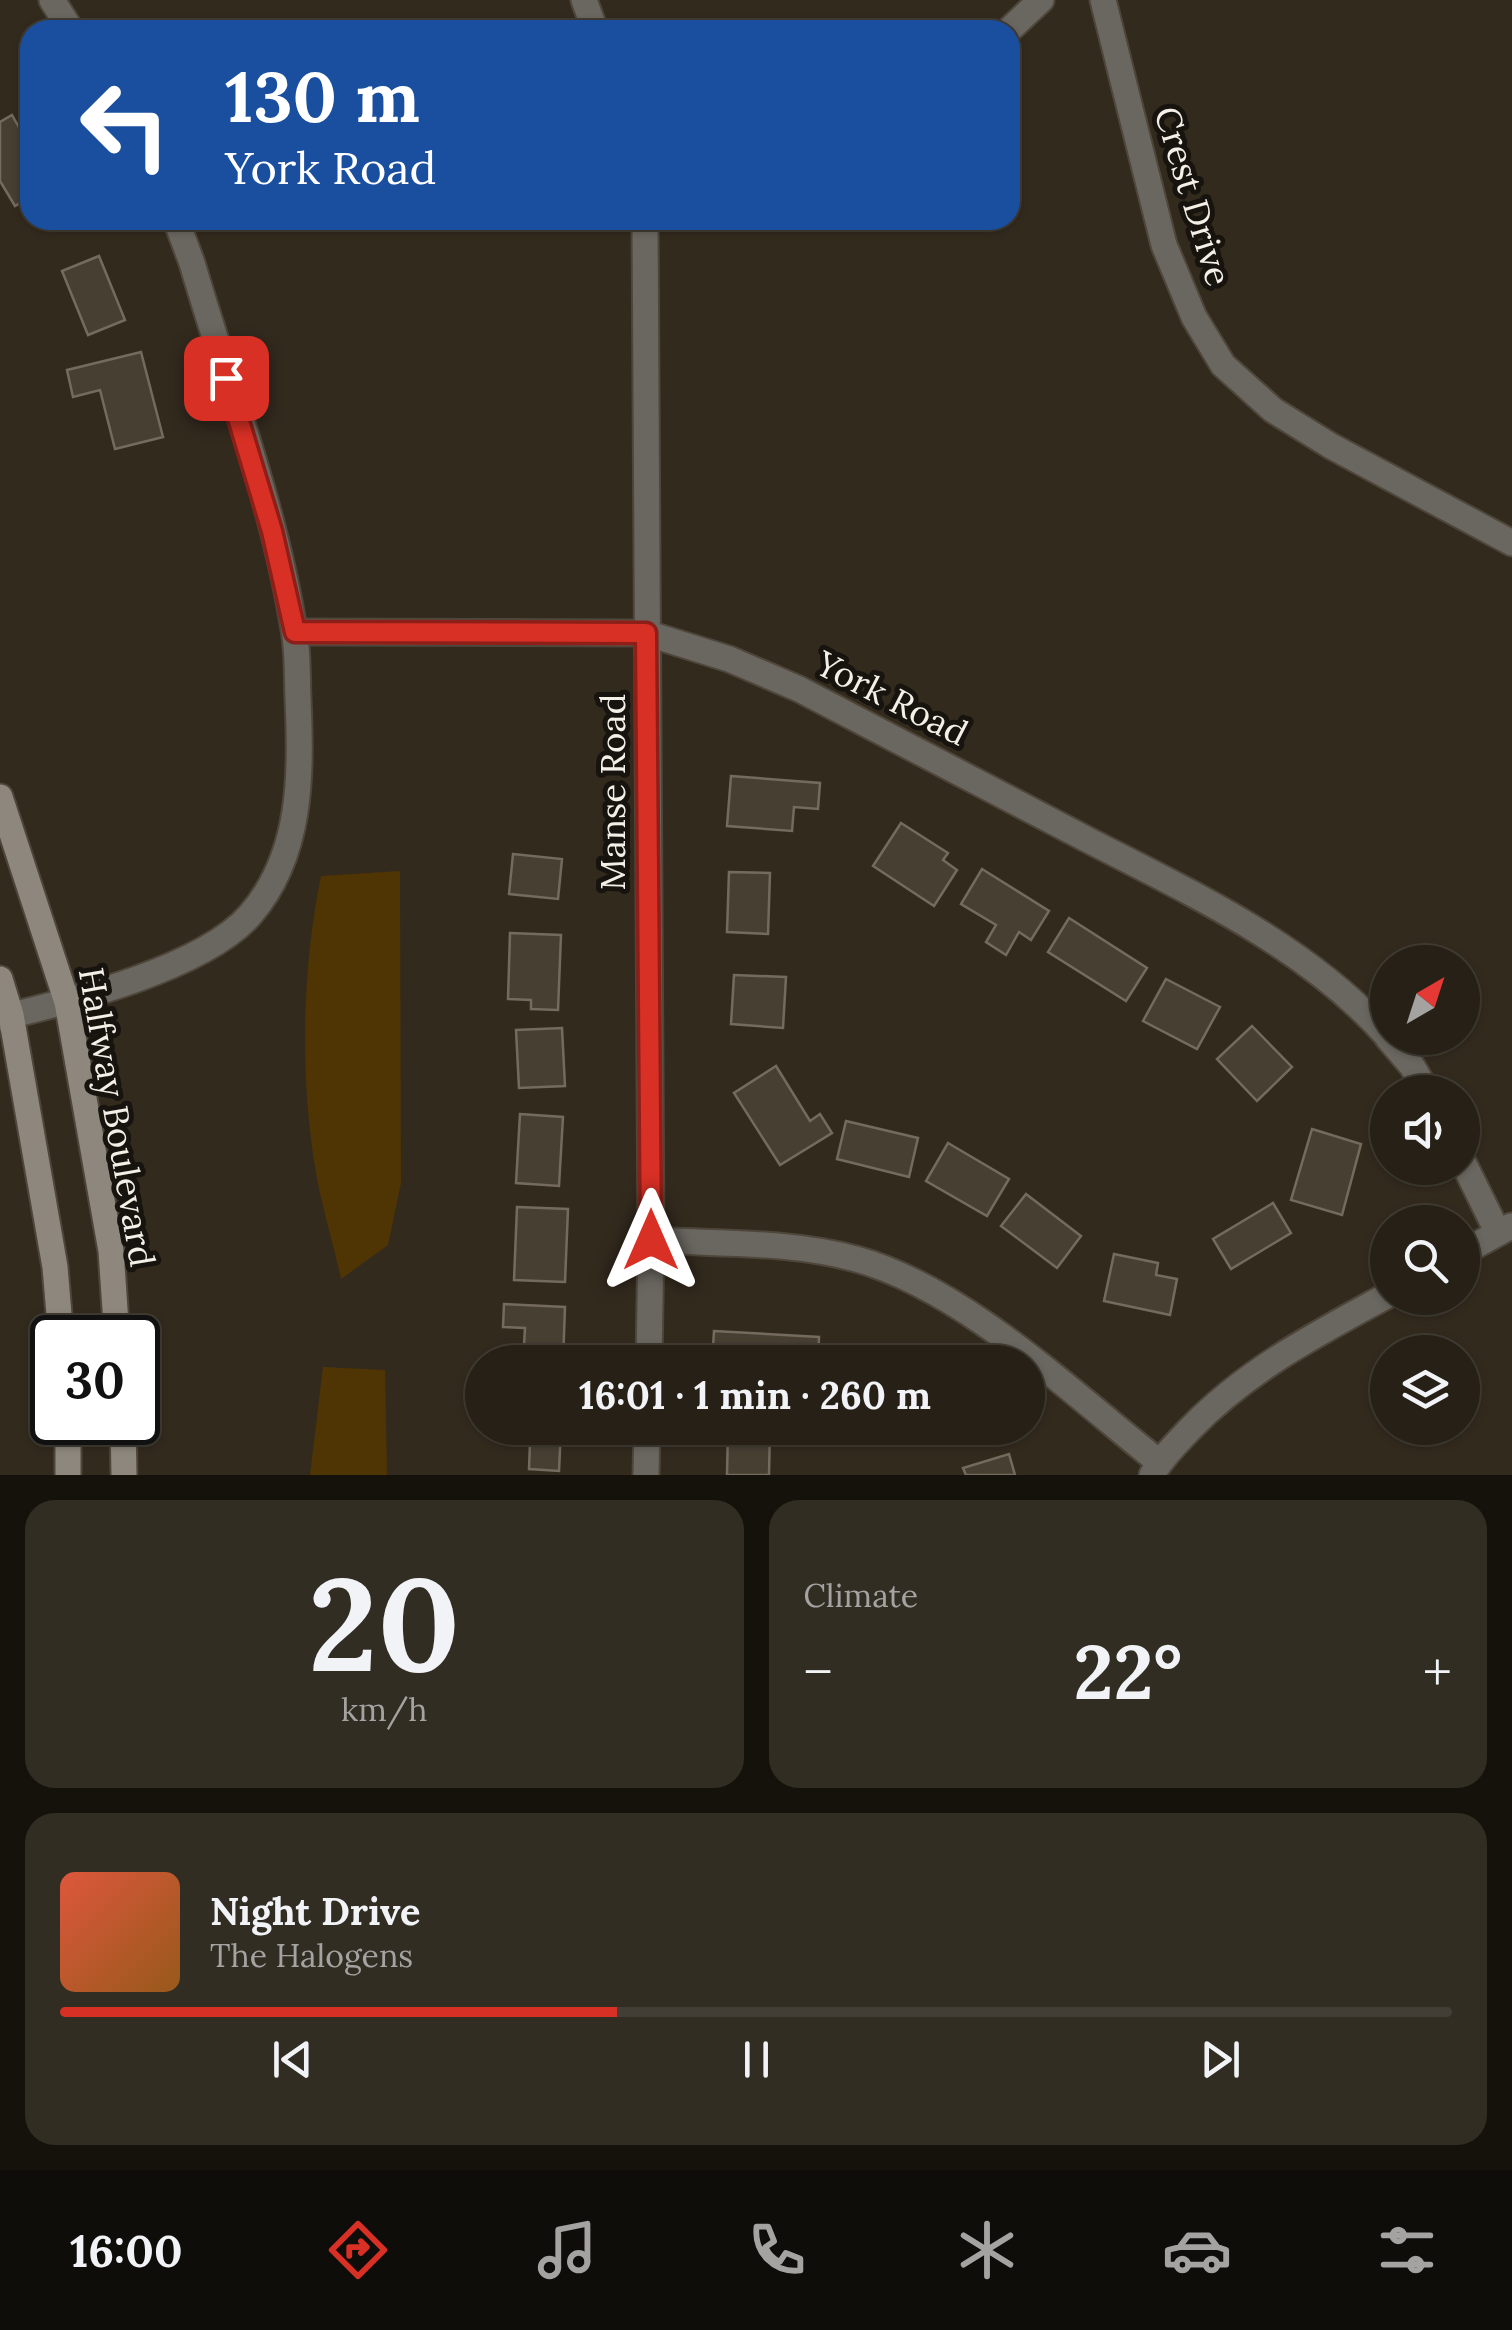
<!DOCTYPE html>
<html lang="en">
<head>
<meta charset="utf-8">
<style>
	:root { --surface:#262016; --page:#322d23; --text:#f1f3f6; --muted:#a4a3a1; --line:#423e35; --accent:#d93025 }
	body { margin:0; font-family:Lora,serif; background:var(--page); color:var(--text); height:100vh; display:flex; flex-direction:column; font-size:38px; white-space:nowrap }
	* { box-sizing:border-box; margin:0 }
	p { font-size:32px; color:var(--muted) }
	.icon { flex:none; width:55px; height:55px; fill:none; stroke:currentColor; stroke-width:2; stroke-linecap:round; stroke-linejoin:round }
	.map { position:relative; height:1475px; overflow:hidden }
	.details { display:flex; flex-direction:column; gap:25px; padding:25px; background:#15120c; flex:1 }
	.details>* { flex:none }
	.top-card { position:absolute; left:20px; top:20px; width:1000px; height:210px; border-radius:30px; box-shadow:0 2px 8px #0004,0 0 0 2px var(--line); background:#1a4fa0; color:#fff; overflow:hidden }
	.needle { width:65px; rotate:39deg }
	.controls { position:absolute; left:1370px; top:945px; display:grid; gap:20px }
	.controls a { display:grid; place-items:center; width:110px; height:110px; border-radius:50%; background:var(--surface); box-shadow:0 2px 8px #0004,0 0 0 2px var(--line); font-size:50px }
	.speed { position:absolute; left:30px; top:1315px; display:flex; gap:20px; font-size:50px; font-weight:700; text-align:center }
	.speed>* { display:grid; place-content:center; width:130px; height:130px; border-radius:50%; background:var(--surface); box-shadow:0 2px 8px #0004,0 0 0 2px var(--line); line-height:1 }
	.speed .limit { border:5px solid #111; border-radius:15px; background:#fff; color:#111 }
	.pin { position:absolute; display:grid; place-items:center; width:85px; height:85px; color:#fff; margin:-42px; border-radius:20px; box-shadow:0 5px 15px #0006 }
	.me { position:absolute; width:110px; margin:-55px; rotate:0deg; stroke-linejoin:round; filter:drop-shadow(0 0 8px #0008) }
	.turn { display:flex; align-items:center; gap:35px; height:210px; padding:0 40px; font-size:45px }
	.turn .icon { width:130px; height:130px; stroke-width:2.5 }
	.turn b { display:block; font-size:70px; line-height:85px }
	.big { font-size:75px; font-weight:700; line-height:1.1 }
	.details .widget { flex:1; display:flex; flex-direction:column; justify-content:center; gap:15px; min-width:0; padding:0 35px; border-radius:30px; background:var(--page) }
	.details .dial { align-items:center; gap:0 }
	.dial b { font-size:130px; line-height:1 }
	.song { display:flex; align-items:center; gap:30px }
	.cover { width:120px; height:120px; border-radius:15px; background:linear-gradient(135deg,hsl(10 70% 55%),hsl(30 70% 35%)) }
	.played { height:10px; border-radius:5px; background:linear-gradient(90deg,var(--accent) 40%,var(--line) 40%) }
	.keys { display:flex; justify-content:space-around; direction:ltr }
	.heat { display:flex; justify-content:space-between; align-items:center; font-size:55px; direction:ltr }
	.details .tiles { flex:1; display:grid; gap:25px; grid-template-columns:1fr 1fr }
	.widget:last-child { grid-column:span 2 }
	.trip { position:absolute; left:465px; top:1345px; width:580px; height:100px; border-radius:50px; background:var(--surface); box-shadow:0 2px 8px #0004,0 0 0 2px var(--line); font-weight:700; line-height:100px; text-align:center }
	.menu { display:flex; height:160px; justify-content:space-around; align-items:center; background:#0f0d09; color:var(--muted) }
	.menu .icon { width:70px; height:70px }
	.menu .current { color:var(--accent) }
	.menu b { font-size:45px; color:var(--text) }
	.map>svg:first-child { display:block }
	.green { fill:#4f3504 }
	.building { fill:#473f32; stroke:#756b5d; stroke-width:2.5 }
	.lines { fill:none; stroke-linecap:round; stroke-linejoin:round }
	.street-casing { stroke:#4e463a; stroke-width:29 }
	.secondary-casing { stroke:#4e463a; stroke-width:29 }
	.street { stroke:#6a6660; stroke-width:25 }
	.secondary { stroke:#8d877d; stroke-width:25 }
	.route-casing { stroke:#8d1f18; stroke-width:25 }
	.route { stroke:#d93025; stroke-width:18 }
	.labels { text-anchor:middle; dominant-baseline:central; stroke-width:10; stroke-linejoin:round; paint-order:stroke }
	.street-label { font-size:35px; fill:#f4efe7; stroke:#17130e }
</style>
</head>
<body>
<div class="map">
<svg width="1512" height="1475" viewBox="0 0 1512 1475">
	<rect width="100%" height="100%" fill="#332a1e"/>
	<g class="green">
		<path d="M400,871L401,1183L388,1245L341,1279C333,1242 321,1204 315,1167C300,1072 302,970 321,876Z"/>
		<polygon points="323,1367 385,1370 387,1475 310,1475"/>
	</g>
	<g class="building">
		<polygon points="12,115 30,147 30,197 15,206 0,181 0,122"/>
		<polygon points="99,256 125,320 88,335 62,271"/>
		<polygon points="141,352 163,437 115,449 100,390 73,397 67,370"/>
		<polygon points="731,776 820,783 818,809 794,807 792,831 727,826"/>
		<polygon points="901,823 948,853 943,860 957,870 934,906 873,866"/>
		<polygon points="513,854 562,859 558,899 509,894"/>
		<polygon points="982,869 1049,911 1031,940 1019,932 1006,955 986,942 996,925 961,904"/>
		<polygon points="729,872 770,873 768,934 727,932"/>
		<polygon points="1069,918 1147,968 1126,1001 1048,952"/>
		<polygon points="510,933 561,935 558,1010 531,1009 531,1000 508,999"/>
		<polygon points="734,975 786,977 783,1028 731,1024"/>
		<polygon points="1166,979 1220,1007 1197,1049 1143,1021"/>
		<polygon points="1252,1026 1292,1067 1257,1101 1217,1059"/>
		<polygon points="562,1028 565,1086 519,1088 516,1030"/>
		<polygon points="776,1066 810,1121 820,1114 832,1133 780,1165 734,1093"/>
		<polygon points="520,1114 563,1117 559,1186 516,1183"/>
		<polygon points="846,1121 918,1138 909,1177 837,1159"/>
		<polygon points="1312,1129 1361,1144 1342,1215 1291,1200"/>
		<polygon points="948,1143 1009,1179 987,1216 926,1181"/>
		<polygon points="1026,1194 1081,1236 1057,1268 1001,1226"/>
		<polygon points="1273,1203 1291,1233 1231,1269 1213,1239"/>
		<polygon points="517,1207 568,1209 565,1282 514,1280"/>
		<polygon points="1114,1254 1158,1263 1156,1275 1177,1279 1170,1315 1104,1301"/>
		<polygon points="504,1304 565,1307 563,1362 523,1362 525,1328 503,1327"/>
		<polygon points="714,1331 819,1337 818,1362 712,1362"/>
		<polygon points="506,1428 561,1428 559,1471 529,1469 530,1442 505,1441"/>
		<polygon points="728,1428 770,1428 769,1475 727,1475"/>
		<polygon points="902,1428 927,1428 918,1440"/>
		<polygon points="1009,1454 1015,1475 966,1475 963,1468"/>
	</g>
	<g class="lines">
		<g class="street-casing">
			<g id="street">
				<polyline points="52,0 71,30"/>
				<polyline points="584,0 595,30"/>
				<polyline points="1103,0 1164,245 1194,317 1223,365 1273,410 1331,446 1512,543"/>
				<polyline points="1009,30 1041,0"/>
				<polyline points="645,220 651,1240 649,1362"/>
				<path d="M295,632L646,633L729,659L799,689C896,739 993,790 1090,841C1195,895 1308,947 1388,1037"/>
				<path d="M0,1018C68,1002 204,968 250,915C303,854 301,773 298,698C297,675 298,652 294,630C275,508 227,382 192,263L176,220"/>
				<polyline points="1388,1038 1412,1066 1427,1092"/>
				<polyline points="1462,1160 1498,1233"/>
				<path d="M651,1240C719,1244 790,1241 856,1259C963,1288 1073,1394 1159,1462"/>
				<polyline points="1462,1253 1511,1226"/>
				<polyline points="646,1475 647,1428"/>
				<path d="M1152,1475C1162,1457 1177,1443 1191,1428C1248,1369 1317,1334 1388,1295"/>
			</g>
		</g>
		<g class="secondary-casing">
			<g id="secondary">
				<polyline points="0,797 67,1002 111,1251 117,1338"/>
				<polyline points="0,979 11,1015 55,1267 61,1338"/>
				<polyline points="68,1422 68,1475"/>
				<polyline points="123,1422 124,1475"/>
			</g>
		</g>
		<use href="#street" class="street"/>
		<use href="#secondary" class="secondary"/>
	</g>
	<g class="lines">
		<g class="route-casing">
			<polyline id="route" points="226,378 272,531 295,632 646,633 651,1240"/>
		</g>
		<use href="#route" class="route"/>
	</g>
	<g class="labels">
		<g class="street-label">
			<text transform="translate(1193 196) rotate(73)">Crest Drive</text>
			<text transform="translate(892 698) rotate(27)">York Road</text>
			<text transform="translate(612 792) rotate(-90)">Manse Road</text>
			<text transform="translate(117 1117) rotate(80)">Halfway Boulevard</text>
		</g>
	</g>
</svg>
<div class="controls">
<a><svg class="needle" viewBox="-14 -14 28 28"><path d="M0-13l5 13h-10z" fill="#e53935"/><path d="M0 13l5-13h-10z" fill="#a4a3a1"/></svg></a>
<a><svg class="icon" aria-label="sound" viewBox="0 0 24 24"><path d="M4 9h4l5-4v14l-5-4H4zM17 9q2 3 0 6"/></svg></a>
<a><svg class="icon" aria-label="search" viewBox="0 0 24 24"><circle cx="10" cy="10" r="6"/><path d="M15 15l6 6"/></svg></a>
<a><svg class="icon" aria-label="layers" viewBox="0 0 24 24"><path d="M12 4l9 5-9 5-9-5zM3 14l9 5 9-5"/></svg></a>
</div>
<div class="speed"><div class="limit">30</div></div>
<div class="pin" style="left:226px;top:378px;background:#d93025"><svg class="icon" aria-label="arrive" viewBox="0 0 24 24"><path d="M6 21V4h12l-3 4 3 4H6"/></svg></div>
<svg class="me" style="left:651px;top:1240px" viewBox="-20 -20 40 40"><path d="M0-17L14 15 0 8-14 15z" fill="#d93025" stroke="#fff" stroke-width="4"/></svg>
<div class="trip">16:01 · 1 min · 260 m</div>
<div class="top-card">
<div class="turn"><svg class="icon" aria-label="left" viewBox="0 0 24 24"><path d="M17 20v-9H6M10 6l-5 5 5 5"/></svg><div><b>130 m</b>York Road</div></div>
</div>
</div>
<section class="details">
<div class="tiles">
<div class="widget dial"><b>20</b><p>km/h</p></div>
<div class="widget"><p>Climate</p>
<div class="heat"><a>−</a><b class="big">22°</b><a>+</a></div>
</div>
<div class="widget">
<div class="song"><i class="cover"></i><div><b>Night Drive</b><p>The Halogens</p></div></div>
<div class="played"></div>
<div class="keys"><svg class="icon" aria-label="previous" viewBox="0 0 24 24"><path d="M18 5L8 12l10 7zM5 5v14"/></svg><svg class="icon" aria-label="pause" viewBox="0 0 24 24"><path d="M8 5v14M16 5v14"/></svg><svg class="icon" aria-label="next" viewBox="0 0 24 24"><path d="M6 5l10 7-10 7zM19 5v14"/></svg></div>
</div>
</div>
</section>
<nav class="menu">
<b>16:00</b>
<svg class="icon current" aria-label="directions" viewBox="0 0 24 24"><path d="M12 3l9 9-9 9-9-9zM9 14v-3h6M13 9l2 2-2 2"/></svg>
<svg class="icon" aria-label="music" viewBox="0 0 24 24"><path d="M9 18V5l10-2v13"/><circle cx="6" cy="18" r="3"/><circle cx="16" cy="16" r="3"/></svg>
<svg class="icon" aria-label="phone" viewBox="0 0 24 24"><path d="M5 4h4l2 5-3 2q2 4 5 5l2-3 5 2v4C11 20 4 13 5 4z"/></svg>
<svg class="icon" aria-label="climate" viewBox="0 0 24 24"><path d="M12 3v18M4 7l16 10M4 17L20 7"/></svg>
<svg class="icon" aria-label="car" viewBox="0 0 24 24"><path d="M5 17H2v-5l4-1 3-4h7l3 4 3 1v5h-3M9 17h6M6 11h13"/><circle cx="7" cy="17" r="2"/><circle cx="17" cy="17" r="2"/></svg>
<svg class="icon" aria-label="filters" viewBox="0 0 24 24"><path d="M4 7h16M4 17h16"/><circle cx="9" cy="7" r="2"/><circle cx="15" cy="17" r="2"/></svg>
</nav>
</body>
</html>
